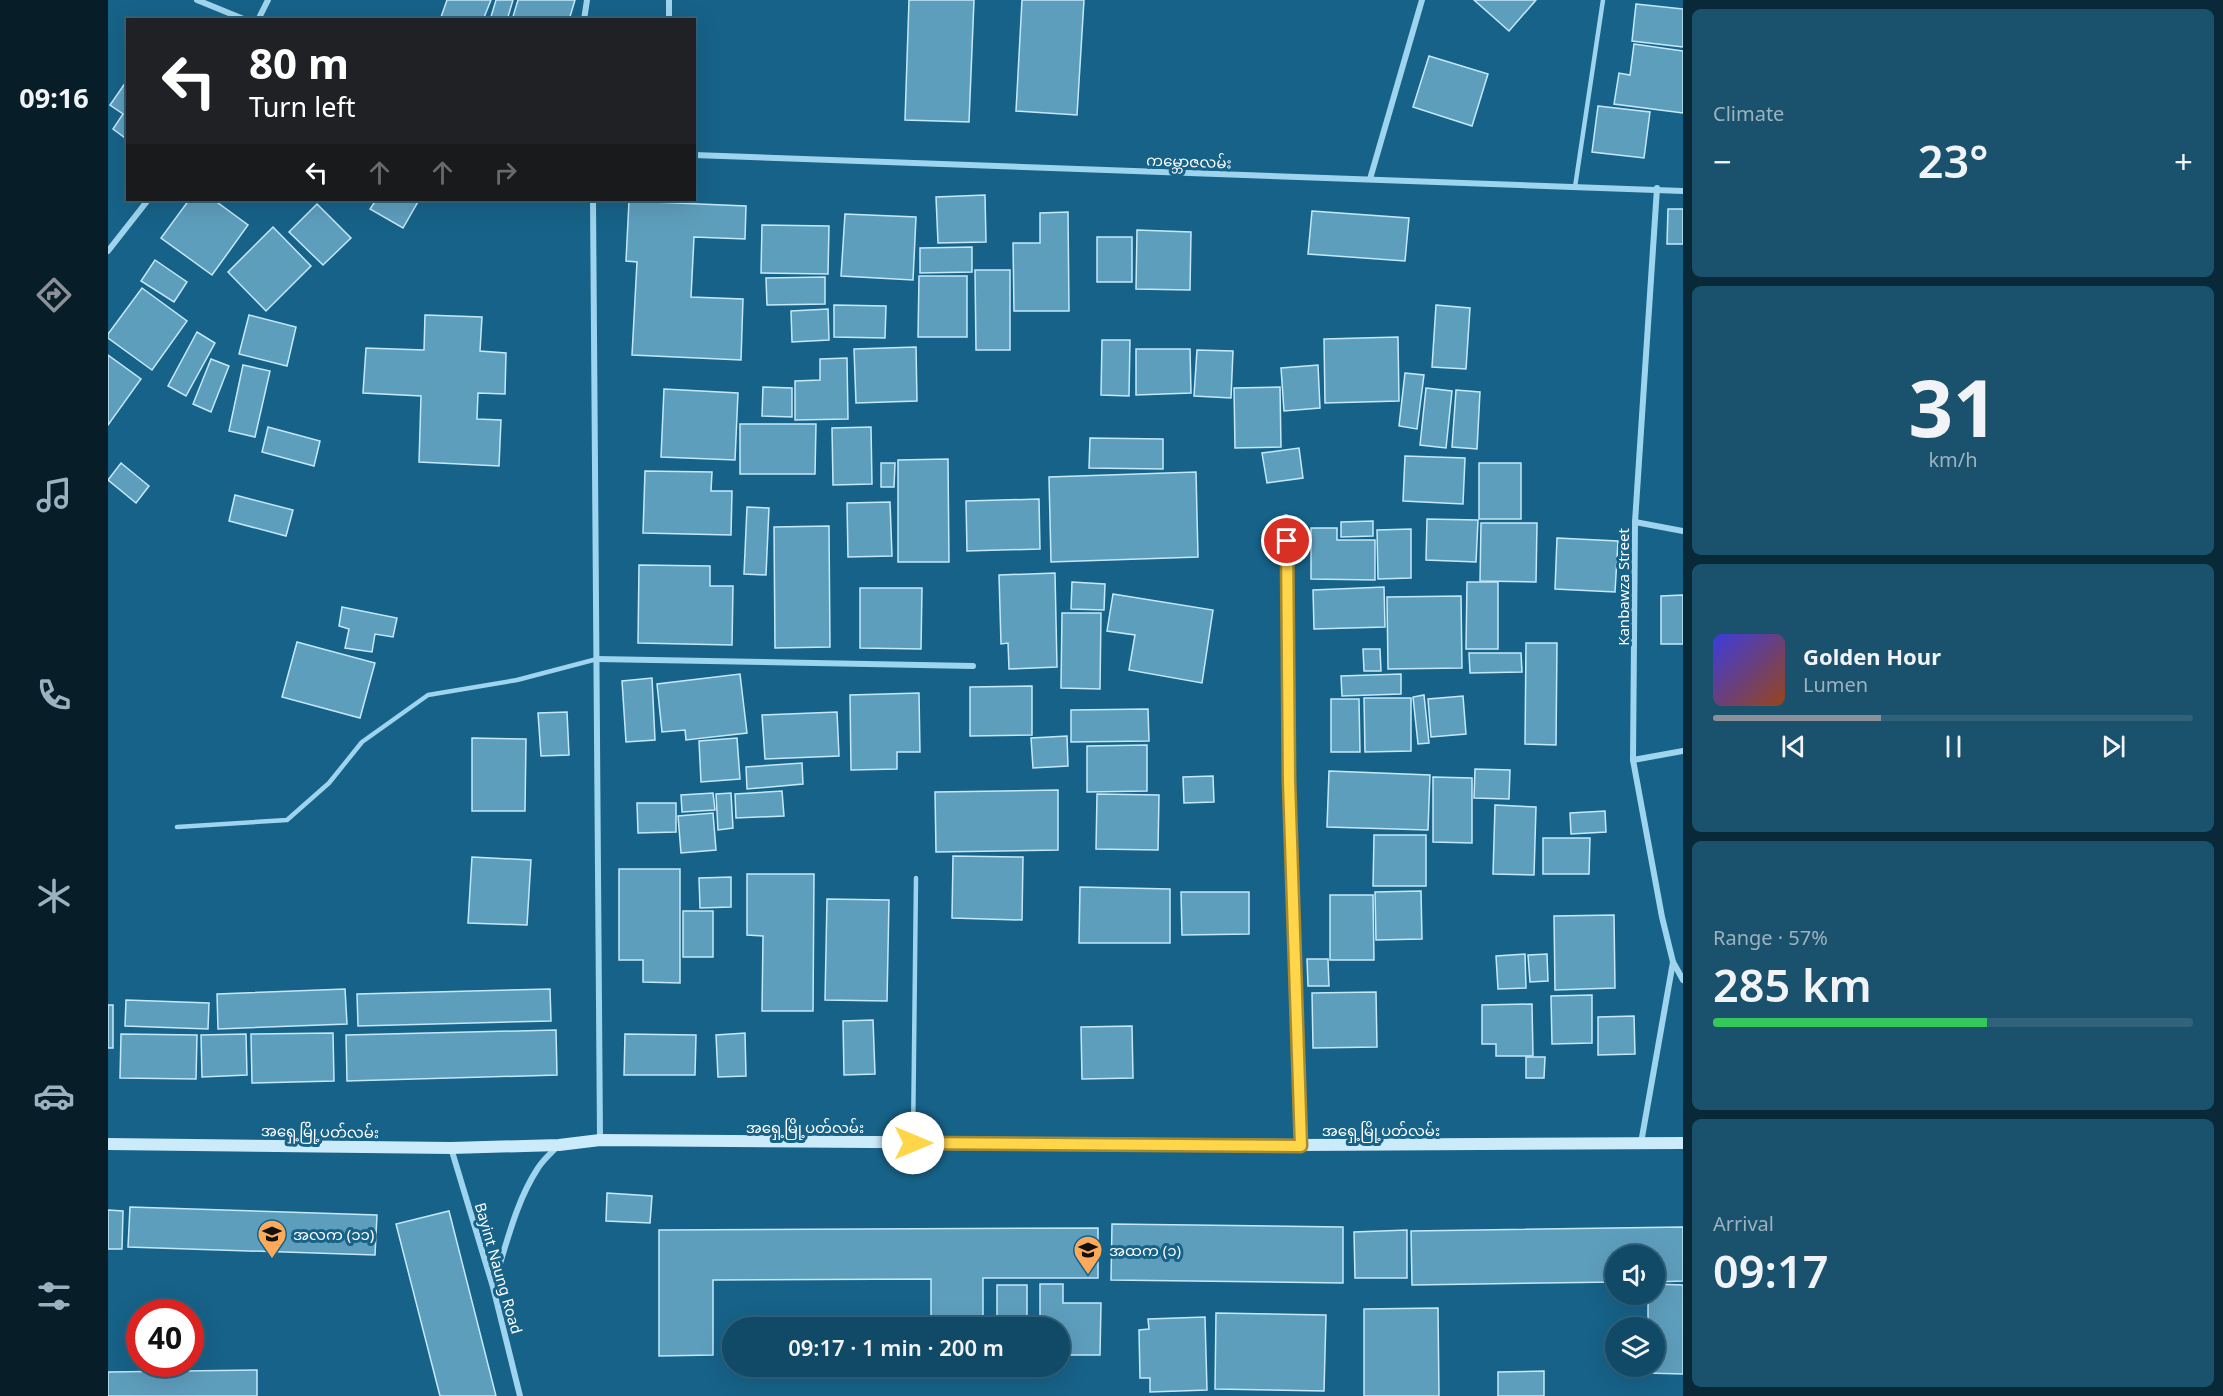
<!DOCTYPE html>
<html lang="en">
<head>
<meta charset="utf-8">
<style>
	:root { --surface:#114a66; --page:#1a516c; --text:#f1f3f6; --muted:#9cb3bf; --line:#30627a; --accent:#8c9099 }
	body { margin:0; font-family:"Noto Sans","Noto Sans Myanmar",sans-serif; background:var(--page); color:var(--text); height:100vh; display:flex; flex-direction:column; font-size:22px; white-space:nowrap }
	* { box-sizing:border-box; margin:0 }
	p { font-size:20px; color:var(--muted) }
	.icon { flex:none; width:33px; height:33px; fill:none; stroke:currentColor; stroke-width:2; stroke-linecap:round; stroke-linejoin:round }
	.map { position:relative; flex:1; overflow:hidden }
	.sheet { display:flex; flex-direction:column; gap:9px; padding:9px; background:#092938; width:540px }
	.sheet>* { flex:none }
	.guide { position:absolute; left:18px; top:18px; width:570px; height:183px; border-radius:0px; box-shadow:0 6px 24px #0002,0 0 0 2px var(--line); background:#202124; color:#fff; overflow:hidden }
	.tools { position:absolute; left:1497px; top:1245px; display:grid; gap:12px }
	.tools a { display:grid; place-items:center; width:60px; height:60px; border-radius:50%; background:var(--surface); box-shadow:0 6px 24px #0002,0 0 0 2px var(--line); font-size:30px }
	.speed { position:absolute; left:18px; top:1299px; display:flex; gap:12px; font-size:30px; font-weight:700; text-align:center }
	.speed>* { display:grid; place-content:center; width:78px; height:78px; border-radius:50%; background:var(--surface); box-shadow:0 6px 24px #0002,0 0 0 2px var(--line); line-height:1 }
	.speed .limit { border:9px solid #d22; background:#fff; color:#111 }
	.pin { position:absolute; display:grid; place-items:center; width:51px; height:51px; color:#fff; margin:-26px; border:3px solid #fff; border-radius:50%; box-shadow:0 2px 6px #0007 }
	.me { position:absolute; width:66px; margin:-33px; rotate:90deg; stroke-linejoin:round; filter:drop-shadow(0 0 4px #0008) }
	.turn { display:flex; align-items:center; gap:21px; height:126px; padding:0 24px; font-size:27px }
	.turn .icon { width:78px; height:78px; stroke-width:2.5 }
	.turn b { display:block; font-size:42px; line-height:51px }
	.lanes { display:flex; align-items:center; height:57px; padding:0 24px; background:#0003; justify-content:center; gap:30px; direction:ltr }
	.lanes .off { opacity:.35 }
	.big { font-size:45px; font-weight:600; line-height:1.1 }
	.sheet .widget { flex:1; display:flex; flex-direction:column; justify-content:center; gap:9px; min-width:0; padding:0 21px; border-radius:9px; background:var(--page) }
	.sheet .dial { align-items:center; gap:0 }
	.dial b { font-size:78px; line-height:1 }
	.song { display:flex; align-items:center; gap:18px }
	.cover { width:72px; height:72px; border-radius:9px; background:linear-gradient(135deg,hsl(240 70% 55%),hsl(20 70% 35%)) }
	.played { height:6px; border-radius:3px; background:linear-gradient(90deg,var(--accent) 35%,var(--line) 35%) }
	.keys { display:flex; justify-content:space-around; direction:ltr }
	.heat { display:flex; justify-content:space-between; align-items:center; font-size:33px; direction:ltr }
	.charge { height:9px; border-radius:4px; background:linear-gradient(90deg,#34c759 57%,var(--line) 0) }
	.trip { position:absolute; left:614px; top:1317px; width:348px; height:60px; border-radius:30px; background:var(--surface); box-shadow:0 6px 24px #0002,0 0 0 2px var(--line); font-weight:600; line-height:60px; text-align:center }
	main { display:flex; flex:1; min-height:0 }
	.menu { display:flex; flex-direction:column; width:108px; justify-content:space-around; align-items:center; background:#071e29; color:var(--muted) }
	.menu .icon { width:42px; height:42px }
	.menu .current { color:var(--accent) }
	.menu b { font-size:27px; color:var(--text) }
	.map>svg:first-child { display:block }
	.building { fill:#5e9ebd; stroke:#c4e9fa; stroke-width:1.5 }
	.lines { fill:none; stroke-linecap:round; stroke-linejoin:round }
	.lane { stroke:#9ed4ee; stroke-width:4.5 }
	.street { stroke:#9ed4ee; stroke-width:6 }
	.secondary { stroke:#cbeafa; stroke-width:12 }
	.route-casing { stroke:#a68a30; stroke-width:15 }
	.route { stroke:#ffd54a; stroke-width:10 }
	.labels { text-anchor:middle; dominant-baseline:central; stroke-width:6; stroke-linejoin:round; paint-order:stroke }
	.street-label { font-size:15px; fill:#fff; stroke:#176288 }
	.poi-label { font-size:15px; fill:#fff; stroke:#176288; text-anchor:start }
</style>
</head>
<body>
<main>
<nav class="menu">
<b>09:16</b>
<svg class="icon current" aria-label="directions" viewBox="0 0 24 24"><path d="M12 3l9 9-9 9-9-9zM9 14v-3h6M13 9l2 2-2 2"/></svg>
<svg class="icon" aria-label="music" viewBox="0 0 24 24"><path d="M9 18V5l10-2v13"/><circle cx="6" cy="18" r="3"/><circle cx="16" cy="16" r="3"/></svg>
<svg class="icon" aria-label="phone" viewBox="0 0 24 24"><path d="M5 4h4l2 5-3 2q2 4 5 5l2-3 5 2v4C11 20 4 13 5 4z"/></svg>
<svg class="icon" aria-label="climate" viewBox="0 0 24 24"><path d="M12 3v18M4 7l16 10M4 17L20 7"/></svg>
<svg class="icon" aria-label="car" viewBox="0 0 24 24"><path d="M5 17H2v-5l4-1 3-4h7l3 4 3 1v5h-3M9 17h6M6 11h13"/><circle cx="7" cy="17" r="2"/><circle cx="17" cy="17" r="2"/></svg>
<svg class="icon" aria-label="filters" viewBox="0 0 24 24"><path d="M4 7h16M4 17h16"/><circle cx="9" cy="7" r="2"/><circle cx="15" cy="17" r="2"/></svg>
</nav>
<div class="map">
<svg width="1575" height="1396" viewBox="0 0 1575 1396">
	<rect width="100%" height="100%" fill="#176288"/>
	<g class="building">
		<polygon points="339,0 383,0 375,20 332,20"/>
		<polygon points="388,0 405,0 399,20 382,20"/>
		<polygon points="410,0 467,0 461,20 404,20"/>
		<polygon points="801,0 866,0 861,122 797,120"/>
		<polygon points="914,0 976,0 969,115 908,111"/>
		<polygon points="1366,0 1428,0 1401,31"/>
		<polygon points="1528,4 1575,9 1575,47 1524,41"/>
		<polygon points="1526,44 1575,51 1575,113 1506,104 1511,73 1522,75"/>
		<polygon points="1321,56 1380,74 1364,126 1305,107"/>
		<polygon points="20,79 20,140 5,129 15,114 2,105"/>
		<polygon points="1490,106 1542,112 1536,158 1484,152"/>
		<polygon points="877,195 878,242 830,243 828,197"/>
		<polygon points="81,200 106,200 140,225 104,275 53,238"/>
		<polygon points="268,200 311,200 295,228 262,209"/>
		<polygon points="521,201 638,206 637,239 586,237 583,297 635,299 633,360 524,355 529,262 518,261"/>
		<polygon points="209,204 243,238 215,265 181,232"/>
		<polygon points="1560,209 1575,209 1575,244 1559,244"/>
		<polygon points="1204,211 1301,218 1297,261 1200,254"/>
		<polygon points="960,212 961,311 906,311 905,243 932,243 932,213"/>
		<polygon points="737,214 808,217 805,280 733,276"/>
		<polygon points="654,225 721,226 720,274 653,273"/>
		<polygon points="165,227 203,266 158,311 120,272"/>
		<polygon points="1029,230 1083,232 1082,290 1028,289"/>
		<rect x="989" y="237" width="35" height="45"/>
		<polygon points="864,247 864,272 812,273 812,248"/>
		<polygon points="47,260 79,282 66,302 33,281"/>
		<polygon points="867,270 902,270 902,350 868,350"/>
		<polygon points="811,276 859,276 859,337 810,337"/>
		<polygon points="717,277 717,304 659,305 658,278"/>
		<polygon points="34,288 79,321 44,370 0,338 0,334"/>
		<polygon points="726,305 778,306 777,338 726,337"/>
		<polygon points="1328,305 1362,308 1358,369 1324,367"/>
		<polygon points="720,309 721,340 684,342 683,311"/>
		<polygon points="141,315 188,327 179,366 131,354"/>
		<polygon points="317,315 374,317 372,351 398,353 397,394 370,393 369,419 393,420 391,466 311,462 313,396 255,393 258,348 316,350"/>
		<polygon points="89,332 107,343 78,396 60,386"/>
		<polygon points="1290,337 1291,401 1217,403 1216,339"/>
		<polygon points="994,340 1022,340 1021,396 993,395"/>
		<polygon points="808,347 809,401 748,403 746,349"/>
		<polygon points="1028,349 1082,349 1083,393 1028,395"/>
		<polygon points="1089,350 1125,351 1123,398 1086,396"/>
		<polygon points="0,355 33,379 0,425"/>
		<polygon points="739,358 740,419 687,420 687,381 712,380 712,359"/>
		<polygon points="103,359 121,366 103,412 85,404"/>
		<polygon points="135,365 162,371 147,437 121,431"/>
		<polygon points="1210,365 1212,408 1176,411 1173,368"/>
		<polygon points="1297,373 1316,375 1309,429 1291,426"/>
		<polygon points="655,387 684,388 684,417 654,416"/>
		<polygon points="1172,387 1173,447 1127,448 1126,388"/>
		<polygon points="1318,388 1344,391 1338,448 1312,445"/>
		<polygon points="556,389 630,393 627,460 553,457"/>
		<polygon points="1348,390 1372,392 1369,449 1344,447"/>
		<polygon points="632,424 708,424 707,474 632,474"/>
		<polygon points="160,427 212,441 206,466 154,452"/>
		<polygon points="763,427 764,484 725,485 724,428"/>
		<polygon points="982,438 1055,439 1055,469 981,468"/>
		<polygon points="1191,448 1195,478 1159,483 1154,453"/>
		<polygon points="1297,456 1357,458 1355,504 1295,501"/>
		<polygon points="840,459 841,562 790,562 790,460"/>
		<polygon points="13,463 41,486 28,503 0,480"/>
		<polygon points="773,463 787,463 786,487 773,487"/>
		<rect x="1371" y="463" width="42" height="56"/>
		<polygon points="537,471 604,472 603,491 624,491 623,535 535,533"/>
		<polygon points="1088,472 1090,557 943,562 941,477"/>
		<polygon points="127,495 185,510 178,536 121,521"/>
		<polygon points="931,499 932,549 859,551 858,501"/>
		<polygon points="782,502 784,556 740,557 739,503"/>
		<polygon points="639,507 661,508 658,575 636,574"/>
		<polygon points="1319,519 1370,520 1368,562 1318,560"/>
		<polygon points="1265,521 1265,536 1233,537 1233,522"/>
		<polygon points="1373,523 1429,523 1428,582 1372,581"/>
		<polygon points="721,526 722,647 667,648 666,527"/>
		<polygon points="1203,528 1229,528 1229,540 1267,540 1267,580 1203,579"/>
		<polygon points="1303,529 1303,578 1270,579 1269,530"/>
		<polygon points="1449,538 1510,541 1507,592 1447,589"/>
		<polygon points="531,565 602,566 602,586 625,586 624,645 530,643"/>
		<polygon points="947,573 949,667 901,669 900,643 893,644 891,575"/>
		<polygon points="964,582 997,584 996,610 963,609"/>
		<polygon points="1359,582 1390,582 1390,649 1358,649"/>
		<polygon points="1276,587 1277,627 1206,629 1205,590"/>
		<polygon points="752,588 814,588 813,649 752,648"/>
		<polygon points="1005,594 1105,610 1094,683 1021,670 1027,635 999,631"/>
		<polygon points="1575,595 1575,644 1553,644 1553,596"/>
		<polygon points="1353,596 1354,668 1280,669 1279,597"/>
		<polygon points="234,607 289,618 285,637 267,634 264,652 237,648 241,629 231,626"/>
		<polygon points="954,613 993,613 992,689 953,688"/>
		<polygon points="189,642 267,663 252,718 174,697"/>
		<polygon points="1418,643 1449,643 1448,745 1417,744"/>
		<polygon points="1255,649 1272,649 1273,671 1256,671"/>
		<polygon points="1361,653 1413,653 1414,672 1362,673"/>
		<polygon points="632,674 639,733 578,740 577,730 554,732 549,684"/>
		<polygon points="1293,674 1293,694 1234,696 1233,676"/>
		<polygon points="544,678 547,740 518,742 514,681"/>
		<polygon points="924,686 924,735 862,736 862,687"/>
		<polygon points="811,693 812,752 789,752 789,769 743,770 742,695"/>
		<polygon points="1316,695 1321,743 1310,744 1305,697"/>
		<polygon points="1355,696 1358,734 1323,737 1320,699"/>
		<polygon points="1256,698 1303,698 1303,751 1257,752"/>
		<polygon points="1223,699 1251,699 1252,752 1223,752"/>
		<polygon points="1040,709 1041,741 963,742 963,710"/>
		<polygon points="459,712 461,755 433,756 430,713"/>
		<polygon points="729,712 731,756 657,759 654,715"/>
		<polygon points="959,736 960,766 925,768 923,738"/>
		<polygon points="364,738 418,739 417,811 364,811"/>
		<polygon points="629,738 632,779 593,782 591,741"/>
		<polygon points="1039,745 1039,791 979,792 979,746"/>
		<polygon points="694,763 695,784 639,789 638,767"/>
		<polygon points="1367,769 1402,770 1401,799 1366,798"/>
		<polygon points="1221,771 1322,775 1320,830 1219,827"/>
		<polygon points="1105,776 1106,802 1076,803 1075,777"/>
		<polygon points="1325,777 1364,778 1364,843 1325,842"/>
		<polygon points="950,790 950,850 828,852 827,792"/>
		<polygon points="674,791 676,816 628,818 627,794"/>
		<polygon points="605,793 607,810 574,812 573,795"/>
		<polygon points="623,793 625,828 610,830 608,794"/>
		<polygon points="989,794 1051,795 1050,850 988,849"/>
		<polygon points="529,803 568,803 568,832 530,833"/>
		<polygon points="1387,805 1428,807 1426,875 1385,874"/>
		<polygon points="1497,811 1498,832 1463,834 1462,813"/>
		<polygon points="605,813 608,850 573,853 570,816"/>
		<polygon points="1266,835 1318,835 1318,886 1265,886"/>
		<polygon points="1435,838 1482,838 1481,874 1435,874"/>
		<polygon points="845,856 915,857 914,920 844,918"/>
		<polygon points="364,857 423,860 419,925 360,923"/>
		<polygon points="511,869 572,869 572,983 535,982 535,960 511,960"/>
		<polygon points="639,874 706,874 705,1011 654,1011 655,936 639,935"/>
		<polygon points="623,877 623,907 592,908 591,878"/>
		<polygon points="972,887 1062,889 1062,943 971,943"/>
		<polygon points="1313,891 1314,939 1268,940 1267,892"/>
		<polygon points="1073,892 1141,892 1141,934 1074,935"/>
		<polygon points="1222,895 1265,895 1266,960 1222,960"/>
		<polygon points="719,899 781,900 779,1001 717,1000"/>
		<rect x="575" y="911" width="30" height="46"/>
		<polygon points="1506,915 1507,988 1447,990 1446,916"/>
		<polygon points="1417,954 1418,988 1390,989 1388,956"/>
		<polygon points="1439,954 1440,981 1422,982 1420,955"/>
		<polygon points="1199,959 1220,959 1221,986 1200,986"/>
		<polygon points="237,989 239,1024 110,1029 109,994"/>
		<polygon points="442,989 443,1021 250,1026 249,994"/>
		<polygon points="1268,992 1269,1047 1205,1048 1204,993"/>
		<polygon points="1484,995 1484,1043 1444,1044 1443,996"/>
		<polygon points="18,1000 101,1003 100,1029 17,1026"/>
		<polygon points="1424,1004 1425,1056 1388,1056 1388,1044 1374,1044 1374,1005"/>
		<rect x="0" y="1005" width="5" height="43"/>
		<polygon points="1526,1016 1527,1054 1490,1055 1490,1017"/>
		<polygon points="765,1020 767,1074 736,1075 735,1021"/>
		<polygon points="1024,1026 1025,1078 974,1079 973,1027"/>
		<polygon points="448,1030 449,1075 239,1081 238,1035"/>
		<polygon points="225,1033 226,1081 144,1083 143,1034"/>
		<polygon points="637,1033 638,1076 610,1077 608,1035"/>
		<polygon points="13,1034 89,1035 88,1079 12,1078"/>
		<polygon points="138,1034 139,1075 94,1077 93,1035"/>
		<polygon points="517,1034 588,1035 587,1075 516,1075"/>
		<polygon points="1418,1057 1437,1057 1436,1078 1418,1078"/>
		<polygon points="499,1193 544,1196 542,1223 498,1221"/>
		<polygon points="22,1207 269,1215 267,1255 20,1247"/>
		<polygon points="0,1210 15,1211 14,1249 0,1249"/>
		<polygon points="341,1211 388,1396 332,1396 288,1224"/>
		<polygon points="1004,1224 1235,1227 1235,1283 1003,1280"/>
		<polygon points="1575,1227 1575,1281 1546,1282 1546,1256 1508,1256 1508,1282 1304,1285 1303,1231"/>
		<polygon points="990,1228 990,1278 875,1278 875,1328 823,1328 823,1279 605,1280 605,1355 551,1356 551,1230"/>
		<polygon points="1299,1230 1299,1278 1247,1278 1246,1232"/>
		<polygon points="932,1284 955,1284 955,1303 993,1303 992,1355 951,1355 951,1328 932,1328"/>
		<polygon points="1546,1284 1575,1285 1575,1374 1539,1373 1539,1366 1546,1366 1546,1328 1540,1328 1540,1294 1546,1294"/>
		<rect x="889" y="1285" width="30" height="43"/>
		<polygon points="1330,1308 1331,1396 1256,1396 1256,1309"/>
		<polygon points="1108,1313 1218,1315 1216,1391 1107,1389"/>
		<polygon points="1097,1317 1099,1390 1042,1392 1042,1378 1032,1378 1031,1330 1041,1329 1040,1319"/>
		<polygon points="149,1370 149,1396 0,1396 0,1372"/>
		<polygon points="1436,1371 1436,1396 1390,1396 1390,1372"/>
	</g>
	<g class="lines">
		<g class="lane">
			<polyline points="1467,187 1495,0"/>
			<polyline points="69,827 179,820 221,783 254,742 320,695 409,680 489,659"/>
			<polyline points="805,1140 808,878"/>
		</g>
		<g class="street">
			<polyline points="89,0 138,20"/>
			<polyline points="561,0 561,20"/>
			<polyline points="150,20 160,0"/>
			<polyline points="476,20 479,0"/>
			<polyline points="586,155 1575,191"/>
			<polyline points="1262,179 1314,0"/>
			<polyline points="1549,188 1527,522 1525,760 1554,917 1565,962 1575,980"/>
			<polyline points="485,200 492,1140"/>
			<polyline points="0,251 40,200"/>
			<polyline points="1178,517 1181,781 1193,1145"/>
			<polyline points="1527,522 1575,531"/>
			<polyline points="489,659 865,666"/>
			<polyline points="1525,760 1575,751"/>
			<polyline points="1533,1143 1565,962"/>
			<polyline points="343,1148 385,1287 412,1396"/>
			<path d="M385,1286C398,1247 407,1203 430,1168C435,1160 442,1154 449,1147"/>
		</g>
		<polyline class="secondary" points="0,1144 343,1148 451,1145 492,1140 1193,1145 1575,1143"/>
	</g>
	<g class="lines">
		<g class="route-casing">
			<polyline id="route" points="805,1143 1193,1146 1181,781 1179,541"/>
		</g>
		<use href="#route" class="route"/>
	</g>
	<defs>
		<g id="school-pin" transform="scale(1.5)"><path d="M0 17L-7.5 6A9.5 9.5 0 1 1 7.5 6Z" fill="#ffaa5b" stroke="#176288"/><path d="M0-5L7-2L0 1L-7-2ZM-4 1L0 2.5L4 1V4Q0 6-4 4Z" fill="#111"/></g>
	</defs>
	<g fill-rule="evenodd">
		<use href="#school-pin" x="164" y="1234"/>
		<use href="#school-pin" x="980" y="1250"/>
	</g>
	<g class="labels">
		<g class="street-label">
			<text transform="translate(1081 161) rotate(2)">ကမ္ဘောဇလမ်း</text>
			<text transform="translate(1515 587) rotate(-90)">Kanbawza Street</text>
			<text x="697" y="1127">အရှေ့မြို့ပတ်လမ်း</text>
			<text x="1273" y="1130">အရှေ့မြို့ပတ်လမ်း</text>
			<text transform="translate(212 1131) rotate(1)">အရှေ့မြို့ပတ်လမ်း</text>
			<text transform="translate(391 1268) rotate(74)">Bayint Naung Road</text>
		</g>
		<g class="poi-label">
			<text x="185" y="1234">အလက (၁၁)</text>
			<text x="1001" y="1250">အထက (၁)</text>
		</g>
	</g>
</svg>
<div class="tools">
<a><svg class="icon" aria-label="sound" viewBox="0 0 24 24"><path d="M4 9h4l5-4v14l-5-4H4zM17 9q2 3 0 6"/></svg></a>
<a><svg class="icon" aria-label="layers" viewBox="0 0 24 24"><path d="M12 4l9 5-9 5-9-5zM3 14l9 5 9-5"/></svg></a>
</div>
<div class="speed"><div class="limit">40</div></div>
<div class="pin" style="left:1179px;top:541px;background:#d93025"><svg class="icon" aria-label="arrive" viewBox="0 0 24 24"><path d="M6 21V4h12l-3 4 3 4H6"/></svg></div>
<svg class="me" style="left:805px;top:1143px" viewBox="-20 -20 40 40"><circle r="19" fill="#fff"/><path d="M0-13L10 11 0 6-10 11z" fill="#ffd54a"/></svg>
<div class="trip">09:17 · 1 min · 200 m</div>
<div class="guide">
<div class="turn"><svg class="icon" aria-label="left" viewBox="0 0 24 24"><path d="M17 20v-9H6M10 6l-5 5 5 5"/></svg><div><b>80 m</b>Turn left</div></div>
<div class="lanes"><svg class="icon" aria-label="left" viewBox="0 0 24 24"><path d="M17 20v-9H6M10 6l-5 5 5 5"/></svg><svg class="icon off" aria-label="ahead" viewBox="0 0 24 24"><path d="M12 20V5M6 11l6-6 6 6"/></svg><svg class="icon off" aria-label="ahead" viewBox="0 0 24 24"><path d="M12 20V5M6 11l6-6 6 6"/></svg><svg class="icon off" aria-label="right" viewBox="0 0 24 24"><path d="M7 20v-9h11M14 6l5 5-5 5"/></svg></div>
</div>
</div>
<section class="sheet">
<div class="widget"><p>Climate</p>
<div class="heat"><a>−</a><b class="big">23°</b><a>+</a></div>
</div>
<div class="widget dial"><b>31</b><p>km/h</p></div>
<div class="widget">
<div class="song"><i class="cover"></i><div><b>Golden Hour</b><p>Lumen</p></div></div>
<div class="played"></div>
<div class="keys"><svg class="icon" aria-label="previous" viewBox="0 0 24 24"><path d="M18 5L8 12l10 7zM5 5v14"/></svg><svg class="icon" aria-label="pause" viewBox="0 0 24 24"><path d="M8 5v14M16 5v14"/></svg><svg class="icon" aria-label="next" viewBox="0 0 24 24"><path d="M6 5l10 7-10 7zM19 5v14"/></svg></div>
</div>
<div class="widget"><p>Range · 57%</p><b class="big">285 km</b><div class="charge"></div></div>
<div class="widget"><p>Arrival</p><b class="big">09:17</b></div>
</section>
</main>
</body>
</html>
